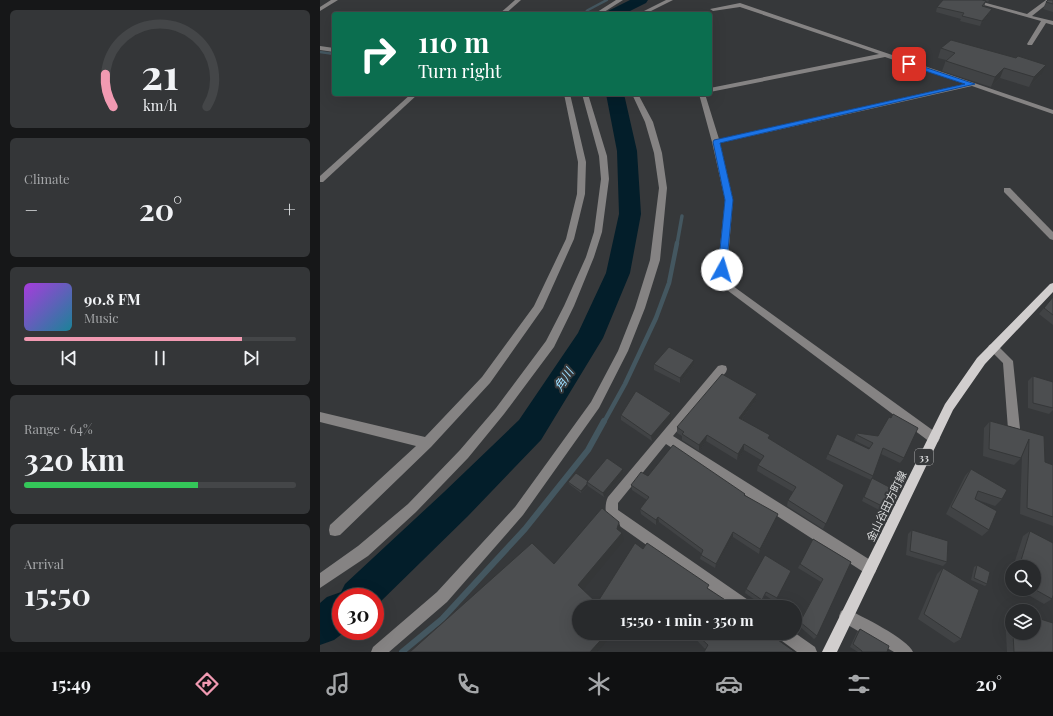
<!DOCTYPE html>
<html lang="en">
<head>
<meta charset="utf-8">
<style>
	:root { --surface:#282a2c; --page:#343638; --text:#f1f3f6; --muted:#a5a7a9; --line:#444648; --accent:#f19ab2 }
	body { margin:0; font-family:"Playfair Display","Noto Sans JP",serif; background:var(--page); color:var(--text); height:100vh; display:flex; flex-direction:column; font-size:15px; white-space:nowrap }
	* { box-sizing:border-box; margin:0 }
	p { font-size:13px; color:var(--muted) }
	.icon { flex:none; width:22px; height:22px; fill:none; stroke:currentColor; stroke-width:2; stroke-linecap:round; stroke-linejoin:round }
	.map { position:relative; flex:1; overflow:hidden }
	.drawer { display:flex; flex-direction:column; gap:10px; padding:10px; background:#161718; width:320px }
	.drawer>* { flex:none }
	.banner { position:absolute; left:12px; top:12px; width:380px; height:84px; border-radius:4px; box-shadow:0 4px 16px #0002,0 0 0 1px var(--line); background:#0b6e4f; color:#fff; overflow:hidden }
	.tools { position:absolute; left:685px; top:560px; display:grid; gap:8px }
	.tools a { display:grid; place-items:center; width:36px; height:36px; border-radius:50%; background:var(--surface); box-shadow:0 4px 16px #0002,0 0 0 1px var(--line); font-size:20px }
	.speed { position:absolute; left:12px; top:588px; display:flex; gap:8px; font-size:20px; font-weight:700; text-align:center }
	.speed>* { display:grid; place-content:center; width:52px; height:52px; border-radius:50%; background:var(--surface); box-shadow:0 4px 16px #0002,0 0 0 1px var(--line); line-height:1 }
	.speed .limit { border:6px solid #d22; background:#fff; color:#111 }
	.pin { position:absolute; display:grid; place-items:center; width:34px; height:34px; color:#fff; margin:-17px; border-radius:8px; box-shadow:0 2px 6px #0006 }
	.me { position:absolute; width:44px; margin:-22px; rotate:6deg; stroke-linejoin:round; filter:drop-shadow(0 0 3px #0008) }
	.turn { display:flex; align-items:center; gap:14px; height:84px; padding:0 20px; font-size:18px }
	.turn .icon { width:52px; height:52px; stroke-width:2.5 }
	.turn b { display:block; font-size:28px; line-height:34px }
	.big { font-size:30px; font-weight:700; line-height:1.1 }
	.drawer .card { flex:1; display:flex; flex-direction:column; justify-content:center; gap:6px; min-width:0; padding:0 14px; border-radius:6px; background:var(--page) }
	.drawer .dial { align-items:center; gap:0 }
	.dial svg { height:104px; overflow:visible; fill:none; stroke:var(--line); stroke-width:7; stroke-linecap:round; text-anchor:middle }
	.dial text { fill:var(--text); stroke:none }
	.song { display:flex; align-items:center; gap:12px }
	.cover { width:48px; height:48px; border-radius:6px; background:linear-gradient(135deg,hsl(280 70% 55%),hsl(190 70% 35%)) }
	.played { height:4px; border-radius:2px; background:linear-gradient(90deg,var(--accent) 80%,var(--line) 80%) }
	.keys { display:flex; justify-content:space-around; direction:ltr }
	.heat { display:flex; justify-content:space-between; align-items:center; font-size:22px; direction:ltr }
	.charge { height:6px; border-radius:3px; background:linear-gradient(90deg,#34c759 64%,var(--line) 0) }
	.trip { position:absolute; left:252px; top:600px; width:230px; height:40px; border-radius:20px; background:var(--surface); box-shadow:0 4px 16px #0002,0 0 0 1px var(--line); font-weight:700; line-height:40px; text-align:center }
	.dock { display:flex; height:64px; justify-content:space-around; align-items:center; background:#101112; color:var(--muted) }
	.dock .icon { width:28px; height:28px }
	.dock .selected { color:var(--accent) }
	.dock b { font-size:18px; color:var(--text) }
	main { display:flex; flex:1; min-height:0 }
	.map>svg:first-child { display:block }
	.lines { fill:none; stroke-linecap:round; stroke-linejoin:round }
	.stream-far3 { stroke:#445760; stroke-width:2.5 }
	.stream-far2 { stroke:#445760; stroke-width:3.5 }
	.stream-far1 { stroke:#445760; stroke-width:4.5 }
	.stream { stroke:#445760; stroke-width:6 }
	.river { fill:#031e2a; fill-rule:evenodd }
	.minor { fill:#858383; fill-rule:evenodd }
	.major { fill:#d1cece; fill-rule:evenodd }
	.wall { fill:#414345 }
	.shaded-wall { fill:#353738 }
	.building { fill:#4c4e50; stroke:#353738 }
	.route { fill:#1a73e8; stroke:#114b97 }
	.labels { text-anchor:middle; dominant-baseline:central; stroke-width:4; stroke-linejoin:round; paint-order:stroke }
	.shield { fill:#36383a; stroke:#aaabac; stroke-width:1 }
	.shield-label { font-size:10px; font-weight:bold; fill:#dbdcdd }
	.street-label { font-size:11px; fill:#dbdcdd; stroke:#36383a }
	.water-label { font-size:12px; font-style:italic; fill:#9cdcfd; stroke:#36383a }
</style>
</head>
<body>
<main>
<section class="drawer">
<div class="card dial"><svg viewBox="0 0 100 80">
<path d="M14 69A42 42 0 1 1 86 69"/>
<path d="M14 69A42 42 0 0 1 8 44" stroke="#f19ab2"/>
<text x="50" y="56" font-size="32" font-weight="700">21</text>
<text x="50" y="72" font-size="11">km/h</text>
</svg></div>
<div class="card"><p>Climate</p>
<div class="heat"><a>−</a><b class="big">20°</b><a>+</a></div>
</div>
<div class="card">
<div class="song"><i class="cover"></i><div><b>90.8 FM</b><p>Music</p></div></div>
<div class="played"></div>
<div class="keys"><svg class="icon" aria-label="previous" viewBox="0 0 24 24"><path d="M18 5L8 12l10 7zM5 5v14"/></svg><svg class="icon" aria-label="pause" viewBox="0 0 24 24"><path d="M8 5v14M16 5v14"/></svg><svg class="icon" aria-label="next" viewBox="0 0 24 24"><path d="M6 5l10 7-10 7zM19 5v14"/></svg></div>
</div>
<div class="card"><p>Range · 64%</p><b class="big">320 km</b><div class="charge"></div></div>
<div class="card"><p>Arrival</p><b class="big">15:50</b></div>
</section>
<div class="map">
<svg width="733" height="652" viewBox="0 0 733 652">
	<rect width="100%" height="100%" fill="#36383a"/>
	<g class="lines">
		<g class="stream-far3">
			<polyline points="264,14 268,10 287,0"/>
			<polyline points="0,52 14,54"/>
		</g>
		<polyline class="stream-far2" points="357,244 362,216"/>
		<polyline class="stream-far1" points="284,422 305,384 336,318 349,283 357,243"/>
		<polyline class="stream" points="82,652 122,619 205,529 268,450 284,421"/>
		<g class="river">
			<polygon points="310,0 328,0 326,3 304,14 286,14 288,11"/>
			<polygon points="286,94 304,94 317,151 321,214 310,273 283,338 221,440 148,516 55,607 55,597 21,597 21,631 26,631 14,640 0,645 0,603 7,597 21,592 25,584 124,492 199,420 258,333 286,273 299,214 297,151"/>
		</g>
		<g class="minor">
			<polygon points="11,0 18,0 0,11 0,7"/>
			<polygon points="195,0 201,0 185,14 179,14"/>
			<polygon points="296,0 303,0 281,14 274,14"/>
			<polygon points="346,0 353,0 325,14 318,14"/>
			<polygon points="646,0 655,0 707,14 726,0 732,0 712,16 733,21 733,25 726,23 712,45 708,45 707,44 721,21"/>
			<polygon points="420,3 733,110 733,114 652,86 400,143 413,200 406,282 413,286 618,434 620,438 618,442 614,443 610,442 407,290 398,286 396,284 405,200 392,142 379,94 385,94 399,139 645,84 565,57 390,92 390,88 559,54 420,7 393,11 390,9"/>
			<polygon points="0,46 14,48 14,52 0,50"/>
			<polygon points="91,94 98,94 3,182 0,182 0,176"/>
			<polygon points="244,94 250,94 266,162 265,194 254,239 223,308 170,383 111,447 20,535 15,536 10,535 9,530 10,525 96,446 0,422 0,412 105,437 162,377 214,306 246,239 257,194 258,162"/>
			<polygon points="262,94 268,94 287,156 289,179 282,232 274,257 254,306 234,347 184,414 148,458 96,512 48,556 0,588 0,573 38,546 88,504 140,450 176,408 226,341 244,306 266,257 274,232 281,179 279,156"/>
			<polygon points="312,94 318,94 333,122 342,153 347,188 340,260 325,308 308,351 279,408 203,515 127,602 69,652 51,652 53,647 117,592 195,507 271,402 298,351 315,308 330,260 339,188 334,153 325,122"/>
			<polygon points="684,188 690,188 733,232 733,240 730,239 684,192"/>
			<polygon points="673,344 677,345 693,361 700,429 698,433 694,434 690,433 688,429 683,363 668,348 669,345"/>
			<path d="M402,365L406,366L407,369L406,372L353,436L555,563L557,568L555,573L550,575L545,573L346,444L298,503V510L431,602L433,607H414L287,517C285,511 285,503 288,497L398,366Z"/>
			<path d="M526,609C540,615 588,639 593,652H574L521,621L519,616L521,611Z"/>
			<polygon points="456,633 475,633 495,647 497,652 477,652 458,638"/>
		</g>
		<polygon class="major" points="733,283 733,292 665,364 633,410 517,652 502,652 625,404 657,358 730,284"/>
	</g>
	<g class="wall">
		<polygon points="623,0 669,0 668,2 666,1 664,7 672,9 669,14 660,26 640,21 641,19 616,12 617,7"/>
		<polygon points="733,0 733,12 723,9 726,2"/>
		<polygon points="621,48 721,75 709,87 680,78 671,87 622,71 626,60 618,58"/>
		<polygon points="733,297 733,325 719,314"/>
		<polygon points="334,364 374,365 360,383 334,370"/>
		<polygon points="713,376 733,382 733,410 729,414 708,408 708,381"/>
		<polygon points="437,394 436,400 422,419 449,439 524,485 503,529 467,506 468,500 473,492 437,471 438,465 441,460 424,450 417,460 386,441 379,451 362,440 362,436 357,433 357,427"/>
		<polygon points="351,413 352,418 332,441 301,420 301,415"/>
		<polygon points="573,414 584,458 580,463 561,454 552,478 564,507 561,511 542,501 551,480 506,459 508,454 549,449 550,448 534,440 537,433 558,436 571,418"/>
		<polygon points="670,421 724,436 725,462 733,465 733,526 700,514 702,455 701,458 694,465 663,456 664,428"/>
		<polygon points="303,469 304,473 284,497 268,486 261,493 249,484 248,482 268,481"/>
		<polygon points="651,469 682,499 675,506 655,499 669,530 662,536 626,514 645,476"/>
		<polygon points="328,476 425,494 424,495 456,519 439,554 413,537 395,568 380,559 381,555 381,553 339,522 336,525 321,514 320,509 327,500 312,490 311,485"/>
		<polygon points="592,530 627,562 623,566 586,555 588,534"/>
		<polygon points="710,531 732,599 724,604 698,589 714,589 714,567 693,567 703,536"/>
		<polygon points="493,539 531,562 497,636 494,639 478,625 501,582 478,568"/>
		<polygon points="657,565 667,584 665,586 651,580 654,567"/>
		<polygon points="623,568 641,639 634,643 598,619 617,574"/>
		<polygon points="692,572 692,585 688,583"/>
		<polygon points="469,575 455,602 445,595 441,604 425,593 426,589"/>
		<polygon points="692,611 692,633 714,633 733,652 687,652 685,615 692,611 694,611"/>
		<polygon points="540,629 567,652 538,652 530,647 537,632"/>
		<polygon points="340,633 350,633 347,638"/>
		<polygon points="370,633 448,633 385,649"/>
	</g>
	<g class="shaded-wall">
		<polygon points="672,9 669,14 660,26 662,21"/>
		<polygon points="726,65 721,75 709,87 714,77"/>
		<polygon points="684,68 680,78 671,87 675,77"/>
		<polygon points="374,360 374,365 360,383 360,378"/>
		<polygon points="437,394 436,400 418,424 419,418"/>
		<polygon points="351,413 352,418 332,441 331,436"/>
		<polygon points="387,435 386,441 379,451 379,445"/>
		<polygon points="424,444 424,450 417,460 418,454"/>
		<polygon points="303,469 304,473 284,497 283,493"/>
		<polygon points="267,484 268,486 261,493 261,491"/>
		<polygon points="458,514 456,519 439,554 440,549"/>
		<polygon points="338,517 339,522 336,525 336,520"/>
		<polygon points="299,522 301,529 299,536 302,533 304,540 261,592 258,585 297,529"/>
		<polygon points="413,532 413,537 395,568 396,564"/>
		<polygon points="287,633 294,633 277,652 270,652"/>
		<polygon points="346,633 350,633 347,638"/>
	</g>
	<g class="building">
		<polygon points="623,0 662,0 666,1 662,6 672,9 662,21 642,16 644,13 617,7"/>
		<polygon points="728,0 733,0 733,4 726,2"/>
		<polygon points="631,40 696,58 698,56 726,65 714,77 684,68 675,77 626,61 635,53 621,48"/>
		<polygon points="733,297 733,315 724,308"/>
		<polygon points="349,347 374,360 360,378 334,364"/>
		<polygon points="402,374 437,394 419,418 450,435 448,438 524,485 506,524 468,500 476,487 438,465 444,456 424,444 418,454 387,435 379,445 362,434 364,432 357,427"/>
		<polygon points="713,376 733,382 733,408 713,403"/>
		<polygon points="316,391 351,413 331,436 301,415"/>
		<polygon points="573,414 598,428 584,458 563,448 553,476 508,454 517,434 549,449 553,443 537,435 537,433 558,436 569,417 571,418"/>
		<polygon points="670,421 724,436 725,462 733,465 733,517 707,508 709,439 701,458 669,449"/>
		<polygon points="353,445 425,494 424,495 458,514 440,549 413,532 396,564 381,555 383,550 338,517 336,520 320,509 329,497 311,485 321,472 328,476"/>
		<polygon points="287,458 303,469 283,493 267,482"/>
		<polygon points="651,469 687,490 682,499 658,491 655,499 677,511 669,530 631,507"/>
		<polygon points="256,473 268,481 267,482 267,484 261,491 248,482"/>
		<polygon points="552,478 571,488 564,507 544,497"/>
		<polygon points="282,508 299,522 297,529 302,533 258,585 277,603 315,543 323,549 327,543 389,585 387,588 416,607 312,607 311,606 310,607 259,607 259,633 287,633 270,652 90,652 212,543 234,564"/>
		<polygon points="592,530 628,541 627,562 590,551"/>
		<polygon points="710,531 733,543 733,595 732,599 714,589 714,567 699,567"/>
		<polygon points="493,539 531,562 497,636 480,622 503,579 480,564"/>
		<polygon points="445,555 471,571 457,598 446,592 442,600 426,589"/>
		<polygon points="657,565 670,572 667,584 654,578"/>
		<polygon points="623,568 659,590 641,639 604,614"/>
		<polygon points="714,617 733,623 733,652 694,652 693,633 714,633"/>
		<polygon points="540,629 569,646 567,652 542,652 542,651 533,644"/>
		<polygon points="375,633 448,633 475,652 384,652 388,645"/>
	</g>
	<polygon class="route" points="589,62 655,84 400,143 413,200 406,270 402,273 399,272 398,270 405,200 393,142 394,140 645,84 587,65 586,64"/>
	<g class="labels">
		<rect class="shield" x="595" y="449" width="18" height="16" rx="3"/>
		<g class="shield-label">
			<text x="604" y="457">33</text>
		</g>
		<g class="street-label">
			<text transform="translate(566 506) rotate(-64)">金山谷田方町線</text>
		</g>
		<g class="water-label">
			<text transform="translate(243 379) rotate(-57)">角川</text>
		</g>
	</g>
</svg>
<div class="tools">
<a><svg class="icon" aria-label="search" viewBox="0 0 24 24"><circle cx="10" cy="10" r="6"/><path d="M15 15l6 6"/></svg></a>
<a><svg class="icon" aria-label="layers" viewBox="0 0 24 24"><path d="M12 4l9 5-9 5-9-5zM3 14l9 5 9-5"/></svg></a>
</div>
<div class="speed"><div class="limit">30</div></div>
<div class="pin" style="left:589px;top:64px;background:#d93025"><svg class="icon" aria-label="arrive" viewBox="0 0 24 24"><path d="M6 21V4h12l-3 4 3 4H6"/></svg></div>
<svg class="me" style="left:402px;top:270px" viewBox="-20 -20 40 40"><circle r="19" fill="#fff"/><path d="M0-13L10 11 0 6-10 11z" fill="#1a73e8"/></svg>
<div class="trip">15:50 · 1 min · 350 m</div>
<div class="banner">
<div class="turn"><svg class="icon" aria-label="right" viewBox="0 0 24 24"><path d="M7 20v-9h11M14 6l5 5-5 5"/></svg><div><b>110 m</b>Turn right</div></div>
</div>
</div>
</main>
<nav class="dock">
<b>15:49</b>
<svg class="icon selected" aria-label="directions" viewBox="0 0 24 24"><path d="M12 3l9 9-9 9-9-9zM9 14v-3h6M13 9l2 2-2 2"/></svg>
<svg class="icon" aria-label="music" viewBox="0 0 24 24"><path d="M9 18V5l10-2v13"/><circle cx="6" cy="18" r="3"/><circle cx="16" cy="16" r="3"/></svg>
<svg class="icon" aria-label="phone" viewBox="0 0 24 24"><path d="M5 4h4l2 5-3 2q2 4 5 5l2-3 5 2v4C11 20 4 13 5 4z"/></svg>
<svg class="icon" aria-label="climate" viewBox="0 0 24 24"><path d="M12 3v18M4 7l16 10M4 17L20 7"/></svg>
<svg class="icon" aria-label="car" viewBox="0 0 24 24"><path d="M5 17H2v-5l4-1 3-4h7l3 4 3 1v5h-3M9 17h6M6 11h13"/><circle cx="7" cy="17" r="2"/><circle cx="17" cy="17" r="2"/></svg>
<svg class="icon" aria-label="filters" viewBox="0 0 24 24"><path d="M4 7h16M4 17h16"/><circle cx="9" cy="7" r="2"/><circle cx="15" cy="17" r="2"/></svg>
<b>20°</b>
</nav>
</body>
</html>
